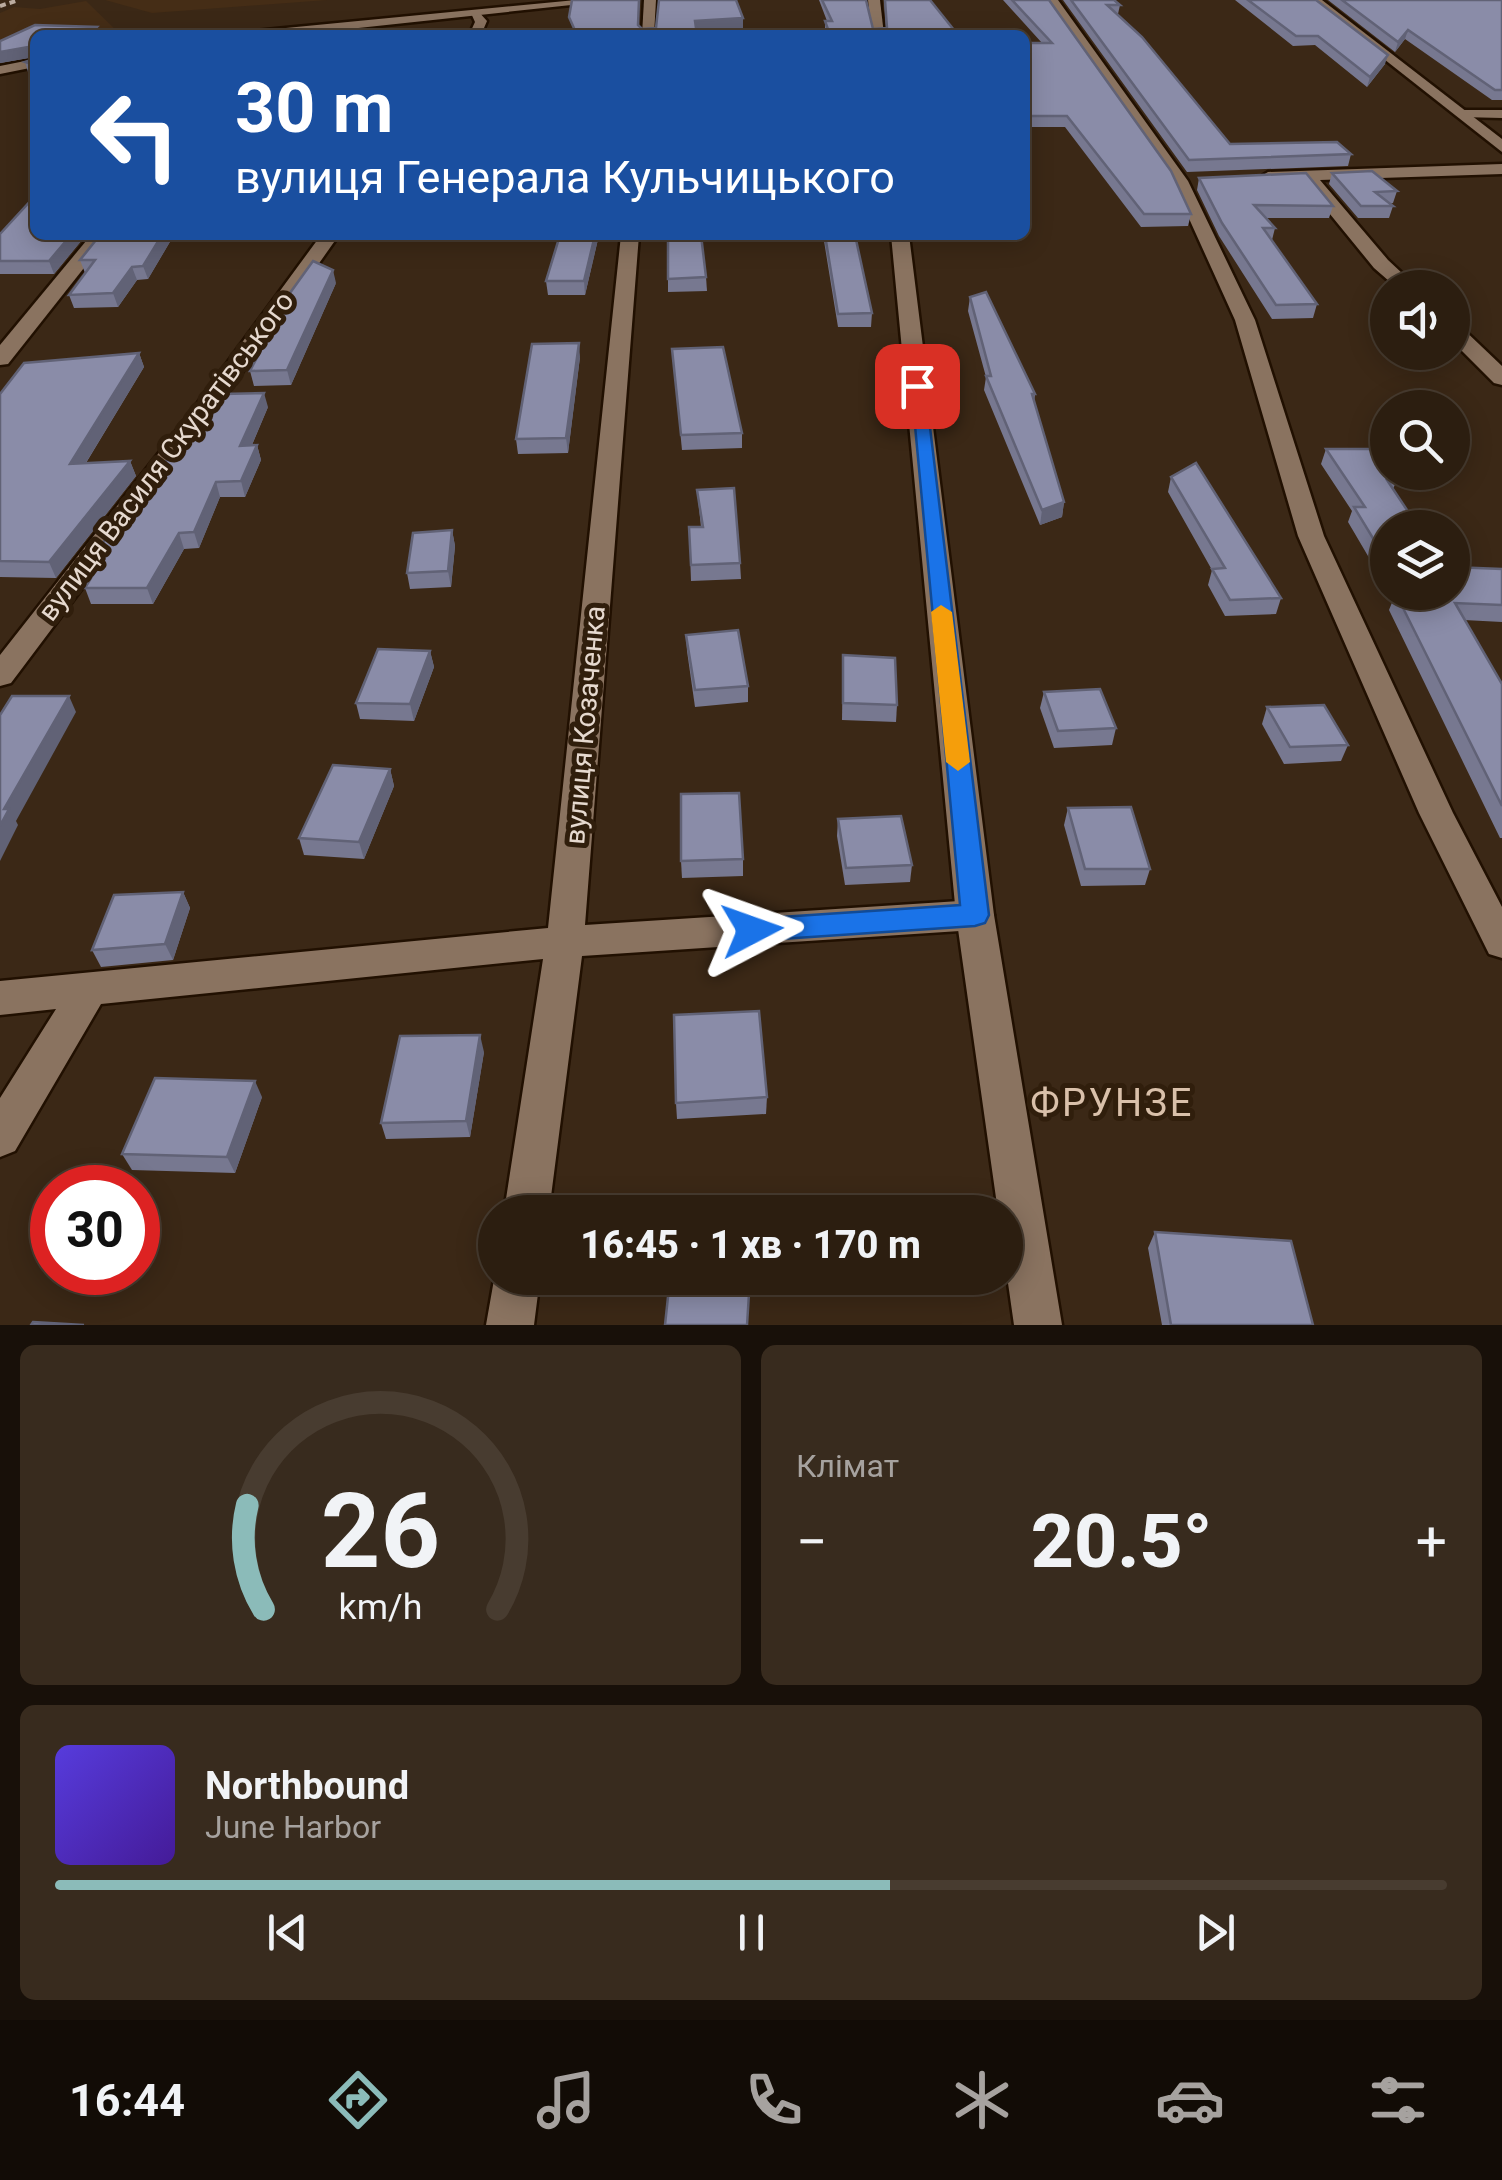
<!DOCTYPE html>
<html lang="uk">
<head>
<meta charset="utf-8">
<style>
	:root { --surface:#2c1e10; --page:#382b1e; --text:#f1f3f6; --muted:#a6a29f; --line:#483c30; --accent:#8bbbb9 }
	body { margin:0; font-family:Roboto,sans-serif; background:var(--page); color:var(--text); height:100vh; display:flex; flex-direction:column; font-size:38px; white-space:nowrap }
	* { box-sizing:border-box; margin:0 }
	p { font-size:32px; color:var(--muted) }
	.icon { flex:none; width:55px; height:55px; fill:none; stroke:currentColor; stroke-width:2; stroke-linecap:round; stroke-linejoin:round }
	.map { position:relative; height:1325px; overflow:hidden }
	.panel { display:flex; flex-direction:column; gap:20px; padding:20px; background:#181009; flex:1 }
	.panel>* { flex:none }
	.banner { position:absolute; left:30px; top:30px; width:1000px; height:210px; border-radius:15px; box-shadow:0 5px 25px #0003,0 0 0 2px var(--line); background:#1a4fa0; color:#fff; overflow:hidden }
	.fabs { position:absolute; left:1370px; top:270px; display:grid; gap:20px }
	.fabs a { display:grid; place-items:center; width:100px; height:100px; border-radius:50%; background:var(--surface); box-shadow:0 5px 25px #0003,0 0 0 2px var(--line); font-size:50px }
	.speed { position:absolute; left:30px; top:1165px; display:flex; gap:20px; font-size:50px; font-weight:700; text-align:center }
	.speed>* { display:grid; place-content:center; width:130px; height:130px; border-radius:50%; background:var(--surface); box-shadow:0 5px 25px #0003,0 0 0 2px var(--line); line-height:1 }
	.speed .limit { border:15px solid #d22; background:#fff; color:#111 }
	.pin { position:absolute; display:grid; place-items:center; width:85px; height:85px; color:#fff; margin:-42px; border-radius:20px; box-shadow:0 5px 15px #0006 }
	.me { position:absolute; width:110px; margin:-55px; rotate:86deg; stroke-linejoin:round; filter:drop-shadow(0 0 8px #0008) }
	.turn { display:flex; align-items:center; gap:35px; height:210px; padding:0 40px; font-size:45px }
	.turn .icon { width:130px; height:130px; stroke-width:2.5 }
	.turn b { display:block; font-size:70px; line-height:85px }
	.big { font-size:75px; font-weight:800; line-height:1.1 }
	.panel .card { flex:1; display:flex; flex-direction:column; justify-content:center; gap:15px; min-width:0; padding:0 35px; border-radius:15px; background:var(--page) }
	.panel .dial { align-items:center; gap:0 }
	.dial svg { height:260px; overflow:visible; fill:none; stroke:var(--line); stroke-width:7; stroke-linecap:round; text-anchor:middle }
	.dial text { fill:var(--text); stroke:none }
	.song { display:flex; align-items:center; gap:30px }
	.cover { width:120px; height:120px; border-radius:15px; background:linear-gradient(135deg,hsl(250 70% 55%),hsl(260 70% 35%)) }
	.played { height:10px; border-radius:5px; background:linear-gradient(90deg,var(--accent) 60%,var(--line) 60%) }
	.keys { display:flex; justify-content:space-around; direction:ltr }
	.heat { display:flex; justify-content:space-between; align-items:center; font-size:55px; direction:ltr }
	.panel .tiles { flex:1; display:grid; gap:20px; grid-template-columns:1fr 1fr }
	.card:last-child { grid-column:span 2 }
	.trip { position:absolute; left:478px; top:1195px; width:545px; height:100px; border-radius:50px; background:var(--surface); box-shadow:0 5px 25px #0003,0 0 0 2px var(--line); font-weight:800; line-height:100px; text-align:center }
	.tab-bar { display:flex; height:160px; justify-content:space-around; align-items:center; background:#120c06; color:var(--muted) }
	.tab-bar .icon { width:70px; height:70px }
	.tab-bar .active { color:var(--accent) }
	.tab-bar b { font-size:45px; color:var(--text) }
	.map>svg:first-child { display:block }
	.built { fill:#452d16 }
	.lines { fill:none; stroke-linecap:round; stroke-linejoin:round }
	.lane-casing { stroke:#211001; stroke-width:5 }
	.street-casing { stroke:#211001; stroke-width:5 }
	.secondary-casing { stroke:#211001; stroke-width:5 }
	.lane { fill:#8a7360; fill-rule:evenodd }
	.street { fill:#8a7360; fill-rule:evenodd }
	.secondary { fill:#8a7360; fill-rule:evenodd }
	.rail { stroke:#bbaca0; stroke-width:4; stroke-dasharray:6 4; stroke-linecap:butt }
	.wall { fill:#777890 }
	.shaded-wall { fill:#616276 }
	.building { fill:#8a8ca8; stroke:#616276; stroke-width:2.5 }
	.route { fill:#1a73e8; stroke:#114b97; stroke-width:2.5 }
	.slow { fill:#f59e0b }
	.labels { text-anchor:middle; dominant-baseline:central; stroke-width:10; stroke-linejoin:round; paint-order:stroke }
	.street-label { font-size:28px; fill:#e6d9cf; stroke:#301e0c }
	.near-quarter-label { font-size:38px; letter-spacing:2.5px; fill:#d9c0aa; stroke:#301e0c }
</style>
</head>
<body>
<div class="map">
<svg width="1502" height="1325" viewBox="0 0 1502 1325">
	<rect width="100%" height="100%" fill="#3b2816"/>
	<g class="built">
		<polygon points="105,0 327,0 152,13"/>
		<polygon points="86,1 121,35 35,35 0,56 0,13 14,7 40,9"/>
	</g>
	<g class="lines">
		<g class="lane-casing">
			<polygon id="lane" points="1457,110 1502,110 1502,118 1461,117"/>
		</g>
		<g class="street-casing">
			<g id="street">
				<polygon points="644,0 656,0 654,35 642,35"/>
				<polygon points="1046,0 1058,0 1188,181 1255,320 1324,536 1453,813 1502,907 1502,958 1489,954 1419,813 1298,536 1235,320 1172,181"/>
				<polygon points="1309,0 1322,0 1502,139 1502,152"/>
				<polygon points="470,11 478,11 487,21 481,35 469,35 475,22"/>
				<polygon points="1502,164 1502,174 1320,180 1388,260 1418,288 1397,288 1374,268 1303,181 1268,182 1260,177 1268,172"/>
				<polygon points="91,235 110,235 8,364 0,365 0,345"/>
				<polygon points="321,235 339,235 207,422 11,683 0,686 0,655 191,412"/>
				<polygon points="621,235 639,235 585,925 975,900 988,905 994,915 988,925 975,930 582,956 549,1212 504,1212 543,959 101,1004 15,1151 0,1157 0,1098 56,1009 0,1015 0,981 548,928"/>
				<polygon points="1452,323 1459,325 1502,366 1502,385 1494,383 1452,341"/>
				<polygon points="495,1274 495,1278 540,1278 534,1325 486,1325"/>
			</g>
		</g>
		<g class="secondary-casing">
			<g id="secondary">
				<polygon points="576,0 618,0 293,35 249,35 255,31"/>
				<polygon points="868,0 880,0 884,35 872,35"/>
				<polygon points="35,59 35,67 0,74 0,66"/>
				<polygon points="891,235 909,235 994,915 1062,1325 1014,1325 1005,1262 1005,1212 998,1212 956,915"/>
			</g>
		</g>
		<use href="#lane" class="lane"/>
		<use href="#street" class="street"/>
		<use href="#secondary" class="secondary"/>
		<polyline class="rail" points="0,6 19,0"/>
	</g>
	<g class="wall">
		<polygon points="819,0 866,0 873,29 886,28 884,0 930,0 958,35 792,35 792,33 825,32 825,21 827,21"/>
		<polygon points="1003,0 1049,0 1191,214 1188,226 1141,227 1065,127 1025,127 1025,43 1042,43"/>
		<polygon points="1063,0 1114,0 1120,5 1118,14 1117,14 1230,144 1351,154 1348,166 1187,172"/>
		<polygon points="1235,0 1316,0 1385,64 1367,87 1315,45 1293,46"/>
		<polygon points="1328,0 1502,0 1502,100 1492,100 1405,39 1395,52"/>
		<polygon points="35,25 97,27 99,35 35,35 35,74 28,72 25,62 34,59 34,57 0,63 0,41"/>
		<polygon points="1332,173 1397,191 1393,203 1389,204 1393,206 1389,218 1358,218 1329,184"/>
		<polygon points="1199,178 1333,206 1329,218 1265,218 1275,228 1272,240 1317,304 1313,318 1272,319 1219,236 1197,190"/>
		<polygon points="0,234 35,235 86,235 54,274 0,274"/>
		<polygon points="100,235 174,235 148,279 137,280 118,307 74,308 69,295 85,273 80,260"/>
		<polygon points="560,235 599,235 585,295 548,295 546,281"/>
		<polygon points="823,235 862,235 862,238 856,238 872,313 871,327 838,327"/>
		<polygon points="706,277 707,291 668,292 668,279"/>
		<polygon points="336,283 291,385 254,386 250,371"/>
		<polygon points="970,297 1035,394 1034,403 1064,502 1062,517 1040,525 984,390 986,377 968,311"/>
		<polygon points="672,349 742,433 742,448 682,450"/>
		<polygon points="139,353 144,367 86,463 130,461 136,476 56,578 0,577 0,394"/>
		<polygon points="580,357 568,453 518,454 516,439"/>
		<polygon points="268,407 252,445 257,445 261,460 245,497 220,497 199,548 184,549 153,604 91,604 85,588 92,575 87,563 179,459 200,437"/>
		<polygon points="1326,449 1397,480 1393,489 1388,528 1388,590 1348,522 1352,511 1321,464"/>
		<polygon points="1171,477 1281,598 1276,614 1225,616 1208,585 1212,570 1168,492"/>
		<polygon points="697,490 740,563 741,579 691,581 689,527 701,527"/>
		<polygon points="452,530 455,546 451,587 410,589 407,573"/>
		<polygon points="1502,569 1502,622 1464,620 1502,684 1502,838 1500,838 1389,610 1393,600 1389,592 1452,592"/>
		<polygon points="686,635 748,686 748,702 695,707 687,651"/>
		<polygon points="430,651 434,667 414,721 360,719 356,703"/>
		<polygon points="843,655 897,705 896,722 842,720"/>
		<polygon points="1044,692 1116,728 1112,745 1054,748 1040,708"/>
		<polygon points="1267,707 1348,745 1341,761 1284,764 1262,724"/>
		<polygon points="390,769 394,786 364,859 304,855 299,838"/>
		<polygon points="1068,808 1150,869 1145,885 1081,886 1064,825"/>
		<polygon points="838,819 912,865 910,882 845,885 837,836"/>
		<polygon points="743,859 743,876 682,878 681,861"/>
		<polygon points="183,892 190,908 173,960 101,967 92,950"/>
		<polygon points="484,1052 470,1137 386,1139 381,1123"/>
		<polygon points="262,1097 235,1173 132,1170 122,1154"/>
		<polygon points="767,1097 766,1114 677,1119 676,1103"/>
		<polygon points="1155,1232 1313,1325 1162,1325 1148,1248"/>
	</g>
	<g class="shaded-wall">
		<polygon points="743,18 743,28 695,30 695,21"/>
		<polygon points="1408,30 1405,39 1395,52 1398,42"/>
		<polygon points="34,46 35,57 0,63 0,52"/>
		<polygon points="1388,55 1385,64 1367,87 1370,77"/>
		<polygon points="71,235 86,235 54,274 49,261"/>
		<polygon points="162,235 174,235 148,279 143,266"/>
		<polygon points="595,235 599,235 585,295 584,281"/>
		<polygon points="132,267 137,280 118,307 113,293"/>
		<polygon points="333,270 336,283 291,385 287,370"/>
		<polygon points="579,343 580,357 568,453 566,438"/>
		<polygon points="139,353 144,367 76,479 70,464"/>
		<polygon points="264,393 268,407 245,461 240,446"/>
		<polygon points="257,445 261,460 245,497 241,481"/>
		<polygon points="130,461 136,476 56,578 49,562"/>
		<polygon points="216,482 220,497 199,548 194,532"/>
		<polygon points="1064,502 1062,517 1040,525 1042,510"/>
		<polygon points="452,530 455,546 451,587 448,571"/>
		<polygon points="179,533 184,549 153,604 147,588"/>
		<polygon points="430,651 434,667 414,721 410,704"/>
		<polygon points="69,696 76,712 16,821 18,825 0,861 0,826 4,809"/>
		<polygon points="390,769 394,786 364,859 359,842"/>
		<polygon points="183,892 190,908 173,960 165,944"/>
		<polygon points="480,1035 484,1052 470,1137 466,1121"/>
		<polygon points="255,1081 262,1097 235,1173 227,1157"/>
	</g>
	<g class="building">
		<polygon points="572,0 639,0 638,25 642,29 656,28 659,0 736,0 743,18 695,21 697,35 577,35 569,17"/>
		<polygon points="822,0 866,0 873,29 887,28 885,0 930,0 958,35 793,35 792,33 829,32 825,21 832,21"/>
		<polygon points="1012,0 1049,0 1171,171 1191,214 1144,214 1067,116 1025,116 1025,43 1052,43"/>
		<polygon points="1071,0 1114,0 1120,5 1107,5 1142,37 1230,144 1337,142 1351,154 1189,160"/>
		<polygon points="1248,0 1316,0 1388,55 1370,77 1318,36 1296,36"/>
		<polygon points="1342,0 1502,0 1502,90 1495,90 1408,30 1398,42"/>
		<polygon points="35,25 97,27 89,35 35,35 35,65 25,62 34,59 34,46 0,52 0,41"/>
		<polygon points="1372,171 1397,191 1375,192 1393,206 1361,206 1332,173"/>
		<polygon points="1306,173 1333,206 1254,205 1275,228 1263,228 1317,304 1276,305 1222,223 1199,178"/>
		<polygon points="35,196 35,235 71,235 49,261 0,261 0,234"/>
		<polygon points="100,235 162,235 143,266 132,267 113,293 69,295 95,260 80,260"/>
		<polygon points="560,235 595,235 584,281 546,281"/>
		<polygon points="668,235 701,235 706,277 668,279"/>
		<polygon points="825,235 855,235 872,313 838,314"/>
		<polygon points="313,261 333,270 287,370 250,371 290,293"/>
		<polygon points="986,292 1035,394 1032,394 1064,502 1042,510 986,376 991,376 970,297"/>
		<polygon points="579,343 566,438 516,439 532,344"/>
		<polygon points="723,347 742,433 681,435 672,349"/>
		<polygon points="139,353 70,464 130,461 49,562 0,561 0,394 24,363"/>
		<polygon points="264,393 240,446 257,445 241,481 216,482 194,532 179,533 147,588 85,588 100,563 87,563 167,460 179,459 191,438 200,437 223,394"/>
		<polygon points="1326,449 1374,449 1388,467 1388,472 1391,472 1397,480 1387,480 1419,528 1388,528 1388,563 1354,507 1365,507"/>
		<polygon points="1196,463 1281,598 1230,600 1212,569 1225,568 1171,477"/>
		<polygon points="734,488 740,563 691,565 689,527 703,527 697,490"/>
		<polygon points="452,530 448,571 407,573 413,533"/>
		<polygon points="1452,567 1502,569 1502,605 1455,603 1502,684 1502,806 1396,594 1452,592"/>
		<polygon points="738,630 748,686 695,690 686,635"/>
		<polygon points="378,649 430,651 410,704 356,703"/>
		<polygon points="843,655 895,658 897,705 843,703"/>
		<polygon points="1100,689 1116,728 1058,731 1044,692"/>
		<polygon points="12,696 69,696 4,809 9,809 0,826 0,715"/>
		<polygon points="1324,705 1348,745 1290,747 1267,707"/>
		<polygon points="333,765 390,769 359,842 299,838"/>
		<polygon points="739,793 743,859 681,861 681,794"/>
		<polygon points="1131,807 1150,869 1085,869 1068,808"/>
		<polygon points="901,816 912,865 846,868 838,819"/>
		<polygon points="183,892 165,944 92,950 114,895"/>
		<polygon points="759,1011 767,1097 676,1103 674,1015"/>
		<polygon points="480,1035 466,1121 381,1123 400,1036"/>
		<polygon points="155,1078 255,1081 227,1157 122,1154"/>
		<polygon points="1155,1232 1291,1241 1313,1325 1171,1325"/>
		<polygon points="670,1278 750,1278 747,1325 665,1325"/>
		<polygon points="33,1322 84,1325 31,1325"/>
	</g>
	<polygon class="route" points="911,383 925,386 989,915 985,923 975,926 752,941 741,938 737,930 741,922 752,919 960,905"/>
	<polygon class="slow" points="941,605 952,612 970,762 958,771 946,762 931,612"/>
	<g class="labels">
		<g class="street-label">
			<text transform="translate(166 456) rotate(-53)">вулиця Василя Скуратівського</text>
			<text transform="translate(585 725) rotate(-85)">вулиця Козаченка</text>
		</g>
		<g class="near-quarter-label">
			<text x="1112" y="1103">ФРУНЗЕ</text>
		</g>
	</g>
</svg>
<div class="fabs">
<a><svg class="icon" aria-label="sound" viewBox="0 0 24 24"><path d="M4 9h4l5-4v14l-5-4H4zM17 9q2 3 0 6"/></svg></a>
<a><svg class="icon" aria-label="search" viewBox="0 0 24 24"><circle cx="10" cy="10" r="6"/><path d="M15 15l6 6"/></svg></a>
<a><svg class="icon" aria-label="layers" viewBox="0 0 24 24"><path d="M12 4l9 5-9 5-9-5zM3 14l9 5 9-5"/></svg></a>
</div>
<div class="speed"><div class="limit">30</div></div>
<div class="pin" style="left:917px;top:386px;background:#d93025"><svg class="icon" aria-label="arrive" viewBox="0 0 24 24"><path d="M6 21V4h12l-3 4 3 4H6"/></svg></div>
<svg class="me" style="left:752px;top:930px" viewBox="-20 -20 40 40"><path d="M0-17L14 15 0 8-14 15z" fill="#1a73e8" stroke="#fff" stroke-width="4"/></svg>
<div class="trip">16:45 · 1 хв · 170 m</div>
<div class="banner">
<div class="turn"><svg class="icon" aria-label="left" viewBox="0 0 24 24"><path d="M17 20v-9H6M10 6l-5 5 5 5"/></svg><div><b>30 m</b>вулиця Генерала Кульчицького</div></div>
</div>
</div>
<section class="panel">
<div class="tiles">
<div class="card dial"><svg viewBox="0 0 100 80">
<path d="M14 69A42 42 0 1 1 86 69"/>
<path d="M14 69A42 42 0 0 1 9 37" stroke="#8bbbb9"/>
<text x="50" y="56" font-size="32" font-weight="700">26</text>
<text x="50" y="72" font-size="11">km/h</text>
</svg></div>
<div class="card"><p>Клімат</p>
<div class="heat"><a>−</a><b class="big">20.5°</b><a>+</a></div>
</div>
<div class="card">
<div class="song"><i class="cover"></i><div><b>Northbound</b><p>June Harbor</p></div></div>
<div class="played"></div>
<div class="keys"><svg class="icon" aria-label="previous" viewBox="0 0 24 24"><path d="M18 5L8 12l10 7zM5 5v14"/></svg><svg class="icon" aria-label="pause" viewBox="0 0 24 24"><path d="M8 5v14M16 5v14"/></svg><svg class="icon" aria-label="next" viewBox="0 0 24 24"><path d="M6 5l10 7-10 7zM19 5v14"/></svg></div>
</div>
</div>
</section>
<nav class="tab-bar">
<b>16:44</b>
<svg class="icon active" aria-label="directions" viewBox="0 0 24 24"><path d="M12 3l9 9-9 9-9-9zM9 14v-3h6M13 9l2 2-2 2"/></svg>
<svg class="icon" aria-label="music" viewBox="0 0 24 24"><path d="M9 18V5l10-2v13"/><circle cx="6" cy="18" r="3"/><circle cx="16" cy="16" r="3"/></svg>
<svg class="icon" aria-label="phone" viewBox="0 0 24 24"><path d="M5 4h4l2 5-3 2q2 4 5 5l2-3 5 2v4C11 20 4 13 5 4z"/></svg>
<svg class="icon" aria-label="climate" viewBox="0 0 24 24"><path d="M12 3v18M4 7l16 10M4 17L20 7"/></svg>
<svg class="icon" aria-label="car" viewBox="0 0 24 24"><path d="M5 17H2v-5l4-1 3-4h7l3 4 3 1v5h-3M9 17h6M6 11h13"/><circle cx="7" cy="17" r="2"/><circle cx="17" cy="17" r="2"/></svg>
<svg class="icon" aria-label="filters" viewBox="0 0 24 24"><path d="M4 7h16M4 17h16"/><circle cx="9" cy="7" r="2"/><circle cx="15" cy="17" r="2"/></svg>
</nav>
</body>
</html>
